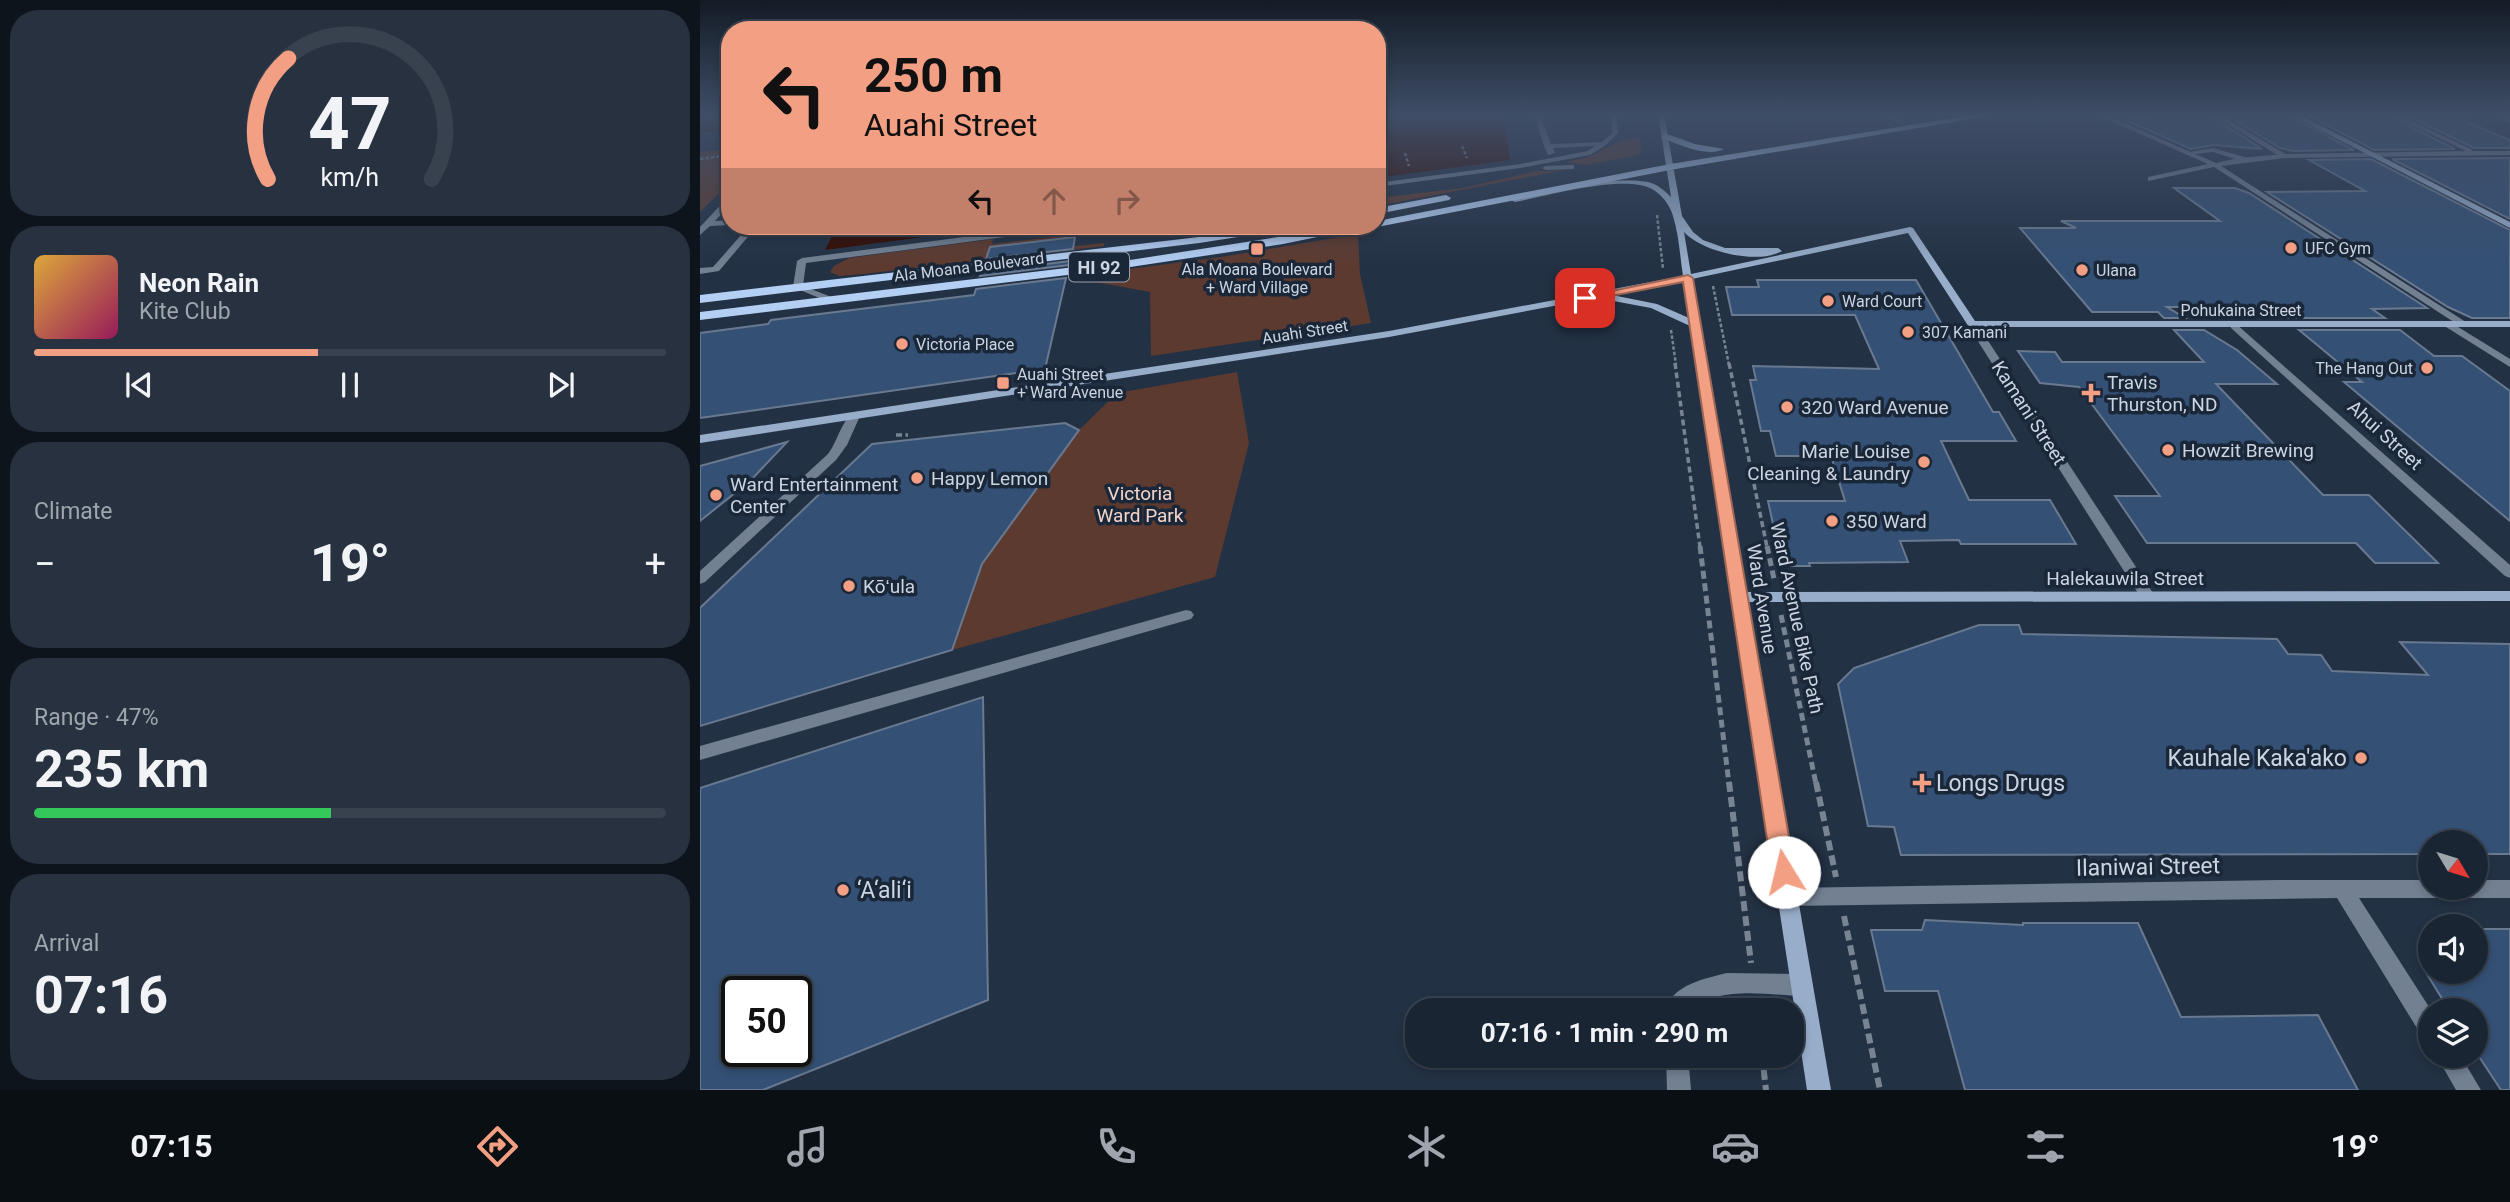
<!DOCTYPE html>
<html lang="en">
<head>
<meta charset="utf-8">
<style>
	:root { --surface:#1a2533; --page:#27313f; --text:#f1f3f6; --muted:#9fa5ac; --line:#38424e; --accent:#f39f84 }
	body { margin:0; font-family:Roboto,sans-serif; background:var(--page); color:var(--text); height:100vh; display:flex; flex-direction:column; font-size:26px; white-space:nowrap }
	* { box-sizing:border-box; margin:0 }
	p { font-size:23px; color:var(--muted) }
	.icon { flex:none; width:38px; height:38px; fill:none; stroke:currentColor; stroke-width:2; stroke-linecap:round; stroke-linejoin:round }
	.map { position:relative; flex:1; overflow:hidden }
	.details { display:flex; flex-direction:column; gap:10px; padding:10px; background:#0e141c; width:700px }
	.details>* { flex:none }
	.banner { position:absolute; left:21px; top:21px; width:665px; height:214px; border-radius:28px; box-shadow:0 4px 10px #0003,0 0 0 2px var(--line); background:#f39f84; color:#111; overflow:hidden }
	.needle { width:46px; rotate:128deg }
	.fabs { position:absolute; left:1718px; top:830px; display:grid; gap:14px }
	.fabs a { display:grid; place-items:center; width:70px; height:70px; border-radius:50%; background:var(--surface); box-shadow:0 4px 10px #0003,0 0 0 2px var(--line); font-size:35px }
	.speed { position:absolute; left:21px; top:976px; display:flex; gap:14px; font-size:35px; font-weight:700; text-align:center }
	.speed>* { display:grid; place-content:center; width:91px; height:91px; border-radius:50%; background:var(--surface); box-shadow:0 4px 10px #0003,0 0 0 2px var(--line); line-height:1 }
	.speed .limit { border:4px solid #111; border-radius:10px; background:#fff; color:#111 }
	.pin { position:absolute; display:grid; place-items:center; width:60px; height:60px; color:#fff; margin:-30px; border-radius:14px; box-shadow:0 4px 10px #0006 }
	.me { position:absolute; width:77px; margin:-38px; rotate:351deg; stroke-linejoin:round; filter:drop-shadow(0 0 5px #0008) }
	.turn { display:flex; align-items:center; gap:24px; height:147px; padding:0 28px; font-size:32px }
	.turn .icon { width:91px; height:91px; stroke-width:2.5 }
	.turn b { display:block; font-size:49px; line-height:60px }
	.lanes { display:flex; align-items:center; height:66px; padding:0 28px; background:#0003; justify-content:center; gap:35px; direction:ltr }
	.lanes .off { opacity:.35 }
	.big { font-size:52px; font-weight:700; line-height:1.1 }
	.details .card { flex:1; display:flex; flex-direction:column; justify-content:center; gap:10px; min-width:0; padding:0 24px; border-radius:28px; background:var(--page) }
	.details .dial { align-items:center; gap:0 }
	.dial svg { height:182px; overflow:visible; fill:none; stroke:var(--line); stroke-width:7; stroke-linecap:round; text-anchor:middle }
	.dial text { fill:var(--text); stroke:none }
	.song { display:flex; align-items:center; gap:21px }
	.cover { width:84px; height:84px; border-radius:10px; background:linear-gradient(135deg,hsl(40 70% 55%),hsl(330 70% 35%)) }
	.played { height:7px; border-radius:4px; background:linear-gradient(90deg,var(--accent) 45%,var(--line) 45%) }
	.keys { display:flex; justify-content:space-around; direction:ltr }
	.heat { display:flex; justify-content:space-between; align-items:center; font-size:38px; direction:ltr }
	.charge { height:10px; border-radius:5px; background:linear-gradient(90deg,#34c759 47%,var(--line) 0) }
	.trip { position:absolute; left:705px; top:998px; width:399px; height:70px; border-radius:28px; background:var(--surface); box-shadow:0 4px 10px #0003,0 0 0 2px var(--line); font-weight:700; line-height:70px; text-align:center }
	.tab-bar { display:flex; height:112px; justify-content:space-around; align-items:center; background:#0a0f14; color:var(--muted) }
	.tab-bar .icon { width:49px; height:49px }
	.tab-bar .active { color:var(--accent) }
	.tab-bar b { font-size:32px; color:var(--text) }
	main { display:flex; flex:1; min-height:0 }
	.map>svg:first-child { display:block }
	.green { fill:#5d3a2f }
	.water { fill:#340b01 }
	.building { fill:#345074; stroke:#69798f; stroke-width:2; fill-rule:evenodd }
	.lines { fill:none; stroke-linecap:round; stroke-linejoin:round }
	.path-far3 { stroke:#798493; stroke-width:2.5; stroke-dasharray:3.5 2; stroke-linecap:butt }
	.path-far2 { stroke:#798493; stroke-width:3.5; stroke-dasharray:6 3.5; stroke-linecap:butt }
	.path-far1 { stroke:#798493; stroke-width:5; stroke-dasharray:8 4.5; stroke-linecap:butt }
	.path { stroke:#798493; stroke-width:6; stroke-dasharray:10 5; stroke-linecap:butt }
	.lane { fill:#728092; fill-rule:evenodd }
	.street { fill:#728092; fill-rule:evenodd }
	.secondary { fill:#97adc9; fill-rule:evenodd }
	.primary { fill:#b4cff4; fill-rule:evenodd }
	.route { fill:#f39f84; stroke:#9e6756; stroke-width:2 }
	.poi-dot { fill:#f39f84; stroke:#1a2739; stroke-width:2.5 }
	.labels { text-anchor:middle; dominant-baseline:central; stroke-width:7; stroke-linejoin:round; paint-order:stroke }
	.far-poi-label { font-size:16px; fill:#cbd4e0; stroke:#1a2739; text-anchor:start }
	.far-street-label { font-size:16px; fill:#cbd4e0; stroke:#1a2739 }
	.shield { fill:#1a2739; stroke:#96a0ae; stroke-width:2 }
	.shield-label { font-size:18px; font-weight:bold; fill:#cbd4e0 }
	.poi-label { font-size:19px; fill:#cbd4e0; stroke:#1a2739; text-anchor:start }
	.street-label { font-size:19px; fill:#cbd4e0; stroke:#1a2739 }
	.park-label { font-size:19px; fill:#f4d3c8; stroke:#1a2739 }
	.near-poi-label { font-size:23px; fill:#cbd4e0; stroke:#1a2739; text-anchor:start }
	.near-street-label { font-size:23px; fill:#cbd4e0; stroke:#1a2739 }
</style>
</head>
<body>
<main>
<section class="details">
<div class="card dial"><svg viewBox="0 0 100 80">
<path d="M14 69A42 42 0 1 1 86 69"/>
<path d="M14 69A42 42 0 0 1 23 16" stroke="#f39f84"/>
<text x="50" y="56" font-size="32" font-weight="700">47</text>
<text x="50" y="72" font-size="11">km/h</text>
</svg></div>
<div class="card">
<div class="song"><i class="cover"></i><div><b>Neon Rain</b><p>Kite Club</p></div></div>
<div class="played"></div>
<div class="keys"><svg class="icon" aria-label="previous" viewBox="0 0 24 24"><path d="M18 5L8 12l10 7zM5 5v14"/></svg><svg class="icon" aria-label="pause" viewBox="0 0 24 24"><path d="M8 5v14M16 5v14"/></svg><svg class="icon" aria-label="next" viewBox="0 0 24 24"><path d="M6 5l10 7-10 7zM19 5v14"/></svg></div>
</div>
<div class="card"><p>Climate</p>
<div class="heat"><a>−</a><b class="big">19°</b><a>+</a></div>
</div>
<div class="card"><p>Range · 47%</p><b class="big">235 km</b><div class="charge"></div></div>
<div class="card"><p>Arrival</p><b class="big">07:16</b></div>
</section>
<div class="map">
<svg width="1810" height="1090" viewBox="0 0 1810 1090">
	<rect width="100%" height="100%" fill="#233144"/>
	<g class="green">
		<polygon points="940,138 941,152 938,155 886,165 867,162 891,156 922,140"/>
		<polygon points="30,149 30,182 0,212 0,152"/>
		<polygon points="865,170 677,206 677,198 763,188 837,171"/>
		<polygon points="403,231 403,234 291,247 288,256 404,243 404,246 163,274 139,276 130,272 134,266 149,258 293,239 292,244"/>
		<polygon points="658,234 660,274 671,323 451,356 450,292 368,277 521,257"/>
		<polygon points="537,372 549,443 515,577 252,650 282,564 379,430 417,393"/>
	</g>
	<g class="water">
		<polygon points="0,114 30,114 30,128 0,133"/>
		<polygon points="677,114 804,114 810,160 677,178"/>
		<polygon points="137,226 307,226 125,250"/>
	</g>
	<g class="building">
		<polygon points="1486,114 1508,114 1562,149 1513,145 1491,149 1425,120"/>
		<polygon points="1525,114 1586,114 1654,150 1593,151 1580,148"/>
		<polygon points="1605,114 1685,114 1755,149 1674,150"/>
		<polygon points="1704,114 1748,114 1810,140 1810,148 1774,148"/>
		<polygon points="1810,158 1810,219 1692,159"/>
		<polygon points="1671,159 1810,230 1810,318 1772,318 1748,307 1567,192 1665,191 1609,160"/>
		<polygon points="1474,188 1535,188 1549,193 1727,308 1672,309 1685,318 1585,318 1572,307 1467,307 1485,318 1464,318 1458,312 1392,312 1320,228 1376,228 1361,221 1520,221"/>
		<polygon points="375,237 373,249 286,259 290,247"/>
		<polygon points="370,261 369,265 280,276 282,272"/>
		<polygon points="366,278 345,369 0,418 0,333 68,324 71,320 274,295 276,289"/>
		<polygon points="1057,280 1216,280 1293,412 1299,412 1316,441 1241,441 1269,500 1350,500 1376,544 1261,544 1259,540 1200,541 1208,562 1109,563 1110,566 1082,566 1068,501 1145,501 1131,456 1076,456 1070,431 1061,431 1050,380 1056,380 1053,366 1179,369 1155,315 1032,315 1026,287 1059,287"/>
		<polygon points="1474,330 1504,330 1537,350 1577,384 1516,384 1623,495 1669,495 1738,563 1675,563 1656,543 1447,543 1415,496 1460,496 1379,387 1340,383 1318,351 1355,352 1362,362 1504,362"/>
		<polygon points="1599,330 1700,330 1734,356 1762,356 1810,391 1810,521 1644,382 1662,382"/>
		<polygon points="365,423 379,430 282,564 252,650 0,726 0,608 172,444"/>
		<polygon points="87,442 51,480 0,521 0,466"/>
		<polygon points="1279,625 1319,625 1322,634 1577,639 1588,654 1621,655 1632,671 1728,675 1700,642 1810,644 1810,854 1776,854 1776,842 1731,842 1731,854 1201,855 1194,827 1168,826 1138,684 1154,668"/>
		<path d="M283,697L288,1000L63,1090H0V788ZM37,992H96V1052H37Z"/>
		<polygon points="1225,920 1323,925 1323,923 1438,923 1481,1017 1618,1015 1658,1090 1265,1090 1238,991 1185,991 1171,930 1222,930"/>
		<polygon points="1776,929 1810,929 1810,1090 1801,1090 1776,1052 1776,1010 1749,1010 1725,971 1776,971"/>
	</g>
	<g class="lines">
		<g class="path-far3">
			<polyline points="762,146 767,158"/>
			<polyline points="705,153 709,166"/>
			<polyline points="0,159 30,155"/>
			<polyline points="957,215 963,269"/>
			<polyline points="411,226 412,230"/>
			<polyline points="1013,286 1029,365"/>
			<polyline points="971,330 976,365"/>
		</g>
		<g class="path-far2">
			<polyline points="975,363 1000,547"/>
			<polyline points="1029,363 1067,547"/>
			<polyline points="196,435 208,435"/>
		</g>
		<g class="path-far1">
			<polyline points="1000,546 1029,784"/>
			<polyline points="1067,546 1074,579"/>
			<polyline points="1081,615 1116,784"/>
		</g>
		<g class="path">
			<polyline points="1029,782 1051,963"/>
			<polyline points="1116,782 1136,877"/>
			<polyline points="1144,916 1180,1090"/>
			<polyline points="1062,1055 1066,1090"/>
		</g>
		<g class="lane">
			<polygon points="834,114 840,114 851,144 902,142 912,133 911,114 917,114 918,133 906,145 890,155 820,168 677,187 677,183 820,164 888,151 895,146 853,148 855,153 848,155 844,146"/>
			<polygon points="1511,114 1519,114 1589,156 1582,158"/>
			<polygon points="1513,148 1548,158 1549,160 1545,162 1513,152 1487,155 1483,153"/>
			<polygon points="871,165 874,165 874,169 846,170 842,168 846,166"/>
			<polygon points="27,198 30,198 30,205 15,221 30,220 30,225 10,226 0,235 0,227"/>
			<polygon points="49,226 57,226 19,271 0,274 0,268 13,267"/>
			<polygon points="349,226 370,226 366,229 106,263 103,286 134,298 136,300 131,303 93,287 97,261 102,258"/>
			<path d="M154,412L160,416L147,445L136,460L5,582L0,584V571L128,454C137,443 142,419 154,412Z"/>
			<polygon points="486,610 491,611 494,615 491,619 0,760 0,746"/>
			<path d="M1027,973L1102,974L1110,977L1113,985L1110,993L1102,996C1068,995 1018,985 992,1010H964C975,984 1003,979 1027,973Z"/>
			<polygon points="966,1055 988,1055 991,1090 967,1090"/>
		</g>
		<g class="street">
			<polygon points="1179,114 1189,114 1204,121 1199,122"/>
			<polygon points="1395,114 1404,114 1516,163 1538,158 1585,154 1766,151 1688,114 1697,114 1771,149 1772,151 1810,151 1810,155 1585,158 1521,166 1769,324 1760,326 1514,167 1448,181 1448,177 1508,164"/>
			<polygon points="1791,114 1800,114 1810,119 1810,123"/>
			<polygon points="1272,321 1277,324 1453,593 1455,597 1453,601 1443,601 1267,324"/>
			<polygon points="1750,322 1810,359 1810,367 1746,327 1746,323"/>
			<polygon points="1535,323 1810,565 1810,578 1805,576 1531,328 1531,324"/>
			<polygon points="1579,880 1731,880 1731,887 1776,887 1776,880 1810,880 1810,898 1659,898 1731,1010 1731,1041 1723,1038 1637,898 1088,906 1081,903 1078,897 1081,891 1088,888"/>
			<polygon points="1736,1055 1760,1055 1781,1090 1756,1090"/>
		</g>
		<g class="secondary">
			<path d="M958,114H964L982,216L993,232L1003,240L1025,248H1078L1082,251C1059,265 1002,252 984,232L991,274L1210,227L1213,228L1275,321H1810V327H1272L1267,324L1208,233L992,279L1046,592L1810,591V601L1047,602L1131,1090H1107L990,326L951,308L908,300L907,296L689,337L0,443V435L689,331L983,276C980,257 979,235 973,216C970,205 961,193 950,188C920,175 847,196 815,202L811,200C832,188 923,176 948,182C957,184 964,190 971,197ZM983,281L989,318L957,304L912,295Z"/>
			<polygon points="1589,114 1598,114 1810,222 1810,228"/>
		</g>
		<g class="primary">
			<polygon points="1278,114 1300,114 970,170 677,227 673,226 677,226 677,221 970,164"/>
			<path d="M964,133L995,144L1024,149C1007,158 979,144 961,138Z"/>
			<polygon points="746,195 751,198 749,200 677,214 677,208"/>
			<polygon points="571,226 595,226 590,229 499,243 0,303 0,295 499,237"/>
			<polygon points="650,226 671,226 583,244 417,269 0,320 0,312 417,262"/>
		</g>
	</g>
	<linearGradient id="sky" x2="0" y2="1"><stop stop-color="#131b25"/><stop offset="0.43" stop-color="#3f4e67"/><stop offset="1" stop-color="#3f4e67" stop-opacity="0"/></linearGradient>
	<rect width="1810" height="267" fill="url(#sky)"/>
	<polygon class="route" points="988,275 993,278 1095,872 1092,879 1084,882 1076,879 1072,872 983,282 885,301 879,298"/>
	<g class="poi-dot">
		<circle cx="1591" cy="248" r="7"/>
		<rect x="550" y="242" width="14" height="14" rx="3.5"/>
		<circle cx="1382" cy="270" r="7"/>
		<circle cx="1128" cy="301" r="7"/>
		<circle cx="1208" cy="332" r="7"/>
		<circle cx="202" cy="344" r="7"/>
		<circle cx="1727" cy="368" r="7"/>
		<rect x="296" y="376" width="14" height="14" rx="3.5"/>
		<path d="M1387.5 382.5h7v7h7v7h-7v7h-7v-7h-7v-7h7z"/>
		<circle cx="1087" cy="407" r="7"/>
		<circle cx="1468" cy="450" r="7"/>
		<circle cx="1224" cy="462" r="7"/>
		<circle cx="217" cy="478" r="7"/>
		<circle cx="16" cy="495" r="7"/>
		<circle cx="1132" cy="521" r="7"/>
		<circle cx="149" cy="586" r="7"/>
		<circle cx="1661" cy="758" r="7"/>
		<path d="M1218.5 772.5h7v7h7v7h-7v7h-7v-7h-7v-7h7z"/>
		<circle cx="143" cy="890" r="7"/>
	</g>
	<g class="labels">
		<g class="far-poi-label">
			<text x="1605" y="248">UFC Gym</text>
			<text x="557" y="269" text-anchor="middle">Ala Moana Boulevard<tspan x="557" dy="18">+ Ward Village</tspan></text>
			<text x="1396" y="270">Ulana</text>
			<text x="1142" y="301">Ward Court</text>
			<text x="1222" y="332">307 Kamani</text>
			<text x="216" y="344">Victoria Place</text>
			<text x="1713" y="368" text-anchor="end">The Hang Out</text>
			<text x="317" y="374">Auahi Street<tspan x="317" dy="18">+ Ward Avenue</tspan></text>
		</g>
		<g class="far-street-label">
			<text transform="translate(269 267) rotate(-7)">Ala Moana Boulevard</text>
			<text x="1541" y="310">Pohukaina Street</text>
			<text transform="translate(605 332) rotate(-9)">Auahi Street</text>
		</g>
		<rect class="shield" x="369" y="252.5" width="60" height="29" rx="5"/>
		<g class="shield-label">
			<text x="399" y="267">HI 92</text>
		</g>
		<g class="poi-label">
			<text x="1407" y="382">Travis<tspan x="1407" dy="22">Thurston, ND</tspan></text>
			<text x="1101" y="407">320 Ward Avenue</text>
			<text x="1482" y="450">Howzit Brewing</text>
			<text x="1210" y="451" text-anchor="end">Marie Louise<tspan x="1210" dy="22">Cleaning &amp; Laundry</tspan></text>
			<text x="231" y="478">Happy Lemon</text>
			<text x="30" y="484">Ward Entertainment<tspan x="30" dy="22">Center</tspan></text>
			<text x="1146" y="521">350 Ward</text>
			<text x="163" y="586">Kōʻula</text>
		</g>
		<g class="street-label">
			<text transform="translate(1329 413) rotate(57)">Kamani Street</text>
			<text transform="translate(1685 435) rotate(42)">Ahui Street</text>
			<text x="1425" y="578">Halekauwila Street</text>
			<text transform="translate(1062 599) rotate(81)">Ward Avenue</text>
			<text transform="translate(1097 618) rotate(78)">Ward Avenue Bike Path</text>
		</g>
		<g class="park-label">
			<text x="440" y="493">Victoria<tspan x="440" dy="22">Ward Park</tspan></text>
		</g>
		<g class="near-poi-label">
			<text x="1647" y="758" text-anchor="end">Kauhale Kaka'ako</text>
			<text x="1236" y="783">Longs Drugs</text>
			<text x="157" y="890">‘A‘ali‘i</text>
		</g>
		<g class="near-street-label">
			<text transform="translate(1448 867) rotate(-1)">Ilaniwai Street</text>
		</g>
	</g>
</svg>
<div class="fabs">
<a><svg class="needle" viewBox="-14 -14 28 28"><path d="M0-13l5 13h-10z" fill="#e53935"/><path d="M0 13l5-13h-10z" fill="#9fa5ac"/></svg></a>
<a><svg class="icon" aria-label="sound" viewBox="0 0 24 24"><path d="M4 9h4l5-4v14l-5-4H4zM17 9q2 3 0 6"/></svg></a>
<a><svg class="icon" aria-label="layers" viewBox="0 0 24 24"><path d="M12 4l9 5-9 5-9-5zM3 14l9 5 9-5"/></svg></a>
</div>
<div class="speed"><div class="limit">50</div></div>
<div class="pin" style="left:885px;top:298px;background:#d93025"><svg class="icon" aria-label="arrive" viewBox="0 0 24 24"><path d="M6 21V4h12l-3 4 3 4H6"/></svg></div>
<svg class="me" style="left:1084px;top:872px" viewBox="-20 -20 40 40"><circle r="19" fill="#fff"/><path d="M0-13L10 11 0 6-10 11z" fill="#f39f84"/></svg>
<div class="trip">07:16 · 1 min · 290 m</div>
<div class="banner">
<div class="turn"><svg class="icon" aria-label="left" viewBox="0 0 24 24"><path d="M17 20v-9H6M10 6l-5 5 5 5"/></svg><div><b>250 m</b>Auahi Street</div></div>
<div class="lanes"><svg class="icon" aria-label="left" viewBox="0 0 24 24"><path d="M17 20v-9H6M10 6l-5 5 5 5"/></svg><svg class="icon off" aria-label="ahead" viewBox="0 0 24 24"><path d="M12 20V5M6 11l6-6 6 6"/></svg><svg class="icon off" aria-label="right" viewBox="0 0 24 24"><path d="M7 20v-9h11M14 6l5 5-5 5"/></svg></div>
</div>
</div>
</main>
<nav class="tab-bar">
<b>07:15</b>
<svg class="icon active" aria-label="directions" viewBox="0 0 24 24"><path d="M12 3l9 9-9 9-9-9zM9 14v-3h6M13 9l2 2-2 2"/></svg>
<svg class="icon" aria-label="music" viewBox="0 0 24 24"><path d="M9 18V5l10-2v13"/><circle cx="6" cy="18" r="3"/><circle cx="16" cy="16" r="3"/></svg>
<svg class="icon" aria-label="phone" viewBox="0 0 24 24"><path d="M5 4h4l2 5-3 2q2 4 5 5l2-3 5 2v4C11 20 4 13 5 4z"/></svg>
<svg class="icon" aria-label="climate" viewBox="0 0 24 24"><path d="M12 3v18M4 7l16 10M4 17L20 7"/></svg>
<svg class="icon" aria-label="car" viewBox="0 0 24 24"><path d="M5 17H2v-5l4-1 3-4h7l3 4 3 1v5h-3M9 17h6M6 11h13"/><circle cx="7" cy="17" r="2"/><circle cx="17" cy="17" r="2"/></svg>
<svg class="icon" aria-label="filters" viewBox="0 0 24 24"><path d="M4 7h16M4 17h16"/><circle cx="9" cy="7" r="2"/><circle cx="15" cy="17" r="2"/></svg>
<b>19°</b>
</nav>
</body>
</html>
